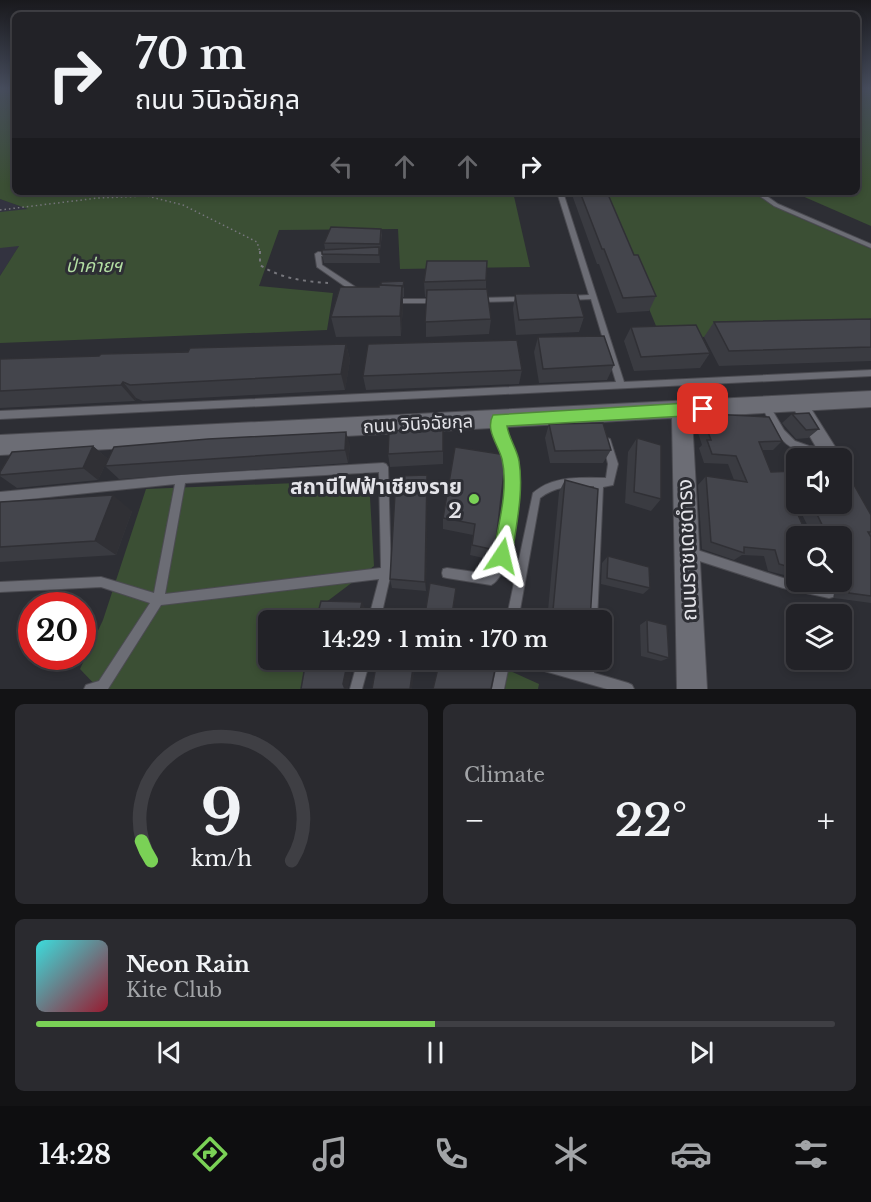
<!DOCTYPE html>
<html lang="en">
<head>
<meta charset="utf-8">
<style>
	:root { --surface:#222227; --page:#2a2a2f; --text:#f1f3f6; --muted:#a2a4a7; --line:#3f3f44; --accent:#7ad156 }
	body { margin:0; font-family:"Libre Baskerville","Noto Sans Thai",serif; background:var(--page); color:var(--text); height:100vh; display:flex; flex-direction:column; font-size:22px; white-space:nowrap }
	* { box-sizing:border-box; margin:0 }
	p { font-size:20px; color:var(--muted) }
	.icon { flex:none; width:33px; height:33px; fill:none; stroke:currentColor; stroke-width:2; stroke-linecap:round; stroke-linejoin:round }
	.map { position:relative; height:689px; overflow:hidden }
	.sheet { display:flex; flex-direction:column; gap:15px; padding:15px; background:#131315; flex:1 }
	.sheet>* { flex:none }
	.guide { position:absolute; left:12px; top:12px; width:848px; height:183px; border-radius:9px; box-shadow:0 3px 9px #0003,0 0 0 2px var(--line); background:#222227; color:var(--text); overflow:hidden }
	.buttons { position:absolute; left:786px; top:448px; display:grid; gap:12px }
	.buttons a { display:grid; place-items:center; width:66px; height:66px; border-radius:9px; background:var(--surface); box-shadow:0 3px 9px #0003,0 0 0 2px var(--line); font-size:30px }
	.speed { position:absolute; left:18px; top:592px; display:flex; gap:12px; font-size:30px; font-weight:700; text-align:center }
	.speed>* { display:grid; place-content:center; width:78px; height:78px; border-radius:50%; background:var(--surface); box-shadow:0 3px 9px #0003,0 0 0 2px var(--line); line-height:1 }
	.speed .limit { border:9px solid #d22; background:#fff; color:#111 }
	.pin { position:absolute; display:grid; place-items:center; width:51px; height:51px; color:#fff; margin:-26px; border-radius:12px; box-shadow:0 3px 9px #0006 }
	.me { position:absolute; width:66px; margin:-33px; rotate:10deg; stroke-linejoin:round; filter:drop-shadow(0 0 4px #0008) }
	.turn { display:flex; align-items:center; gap:21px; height:126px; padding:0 24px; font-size:27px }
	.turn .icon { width:78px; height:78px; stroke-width:2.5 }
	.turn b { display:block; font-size:42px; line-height:51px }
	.lanes { display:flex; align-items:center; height:57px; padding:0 24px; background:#0003; justify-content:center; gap:30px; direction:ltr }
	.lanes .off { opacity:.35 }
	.big { font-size:45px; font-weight:600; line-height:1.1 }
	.sheet .card { flex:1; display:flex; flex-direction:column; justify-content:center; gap:9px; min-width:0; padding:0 21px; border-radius:9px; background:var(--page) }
	.sheet .dial { align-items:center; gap:0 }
	.dial svg { height:156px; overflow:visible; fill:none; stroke:var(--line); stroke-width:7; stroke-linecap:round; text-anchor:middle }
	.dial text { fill:var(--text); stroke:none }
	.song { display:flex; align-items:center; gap:18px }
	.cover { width:72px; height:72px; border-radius:9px; background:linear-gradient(135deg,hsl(180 70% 55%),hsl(350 70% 35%)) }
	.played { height:6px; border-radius:3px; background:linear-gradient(90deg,var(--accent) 50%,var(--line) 50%) }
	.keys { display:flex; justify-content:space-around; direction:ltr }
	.heat { display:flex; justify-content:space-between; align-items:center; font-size:33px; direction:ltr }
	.sheet .tiles { flex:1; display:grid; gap:15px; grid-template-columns:1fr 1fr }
	.card:last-child { grid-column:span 2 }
	.trip { position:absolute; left:258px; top:610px; width:354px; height:60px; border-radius:9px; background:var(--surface); box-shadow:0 3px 9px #0003,0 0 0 2px var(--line); font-weight:600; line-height:60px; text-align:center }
	.menu { display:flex; height:96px; justify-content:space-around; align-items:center; background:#0e0e10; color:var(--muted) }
	.menu .icon { width:42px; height:42px }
	.menu .on { color:var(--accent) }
	.menu b { font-size:27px; color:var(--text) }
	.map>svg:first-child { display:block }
	.built { fill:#333340 }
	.green { fill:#3b4f34 }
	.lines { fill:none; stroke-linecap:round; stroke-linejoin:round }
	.lane-casing { stroke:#4b4b51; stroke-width:2 }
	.street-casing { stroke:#4b4b51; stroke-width:2 }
	.secondary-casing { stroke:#4b4b51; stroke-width:2 }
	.path-far1 { stroke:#76767c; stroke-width:1.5; stroke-dasharray:1.5 3; stroke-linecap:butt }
	.path { stroke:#76767c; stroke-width:2; stroke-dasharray:3 4.5; stroke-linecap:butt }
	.lane { fill:#6c6d75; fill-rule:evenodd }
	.street { fill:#6c6d75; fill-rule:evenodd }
	.secondary { fill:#6c6d75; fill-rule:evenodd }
	.wall { fill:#3a3b41 }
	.shaded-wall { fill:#303035 }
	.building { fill:#44454c; stroke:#303035; stroke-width:1.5 }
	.route { fill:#7ad156; stroke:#4f8838; stroke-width:1.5 }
	.poi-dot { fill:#7ad156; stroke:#2d2e34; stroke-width:2 }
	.labels { text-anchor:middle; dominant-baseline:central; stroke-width:6; stroke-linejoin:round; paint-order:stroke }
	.park-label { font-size:18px; font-style:italic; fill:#b3dea3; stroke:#2d2e34 }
	.street-label { font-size:18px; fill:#e3e3e8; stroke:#2d2e34 }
	.near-poi-label { font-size:21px; font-weight:bold; fill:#e3e3e8; stroke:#2d2e34; text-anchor:end }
	.near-street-label { font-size:21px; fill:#e3e3e8; stroke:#2d2e34 }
</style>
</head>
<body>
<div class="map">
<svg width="871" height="689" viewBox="0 0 871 689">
	<rect width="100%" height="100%" fill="#2d2e34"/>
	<polygon class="built" points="0,199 40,213 0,276"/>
	<g class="green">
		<polygon points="0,88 15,88 15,192 513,192 530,267 400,269 398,229 279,230 259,286 333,293 327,330 0,343 0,276 19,246 0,248 0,212 28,209 0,199"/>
		<polygon points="857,88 871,88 871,226 793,192 856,192"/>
		<polygon points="601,192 751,192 788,213 871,249 871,333 661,338"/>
		<polygon points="369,480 374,566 321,606 319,621 268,621 268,660 313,660 309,689 99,689 80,669 103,620 146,489"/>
		<polygon points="508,670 539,684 538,689 505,689"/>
	</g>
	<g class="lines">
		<g class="lane-casing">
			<g id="lane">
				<polygon points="557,192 563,192 624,382 871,370 871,376 0,419 0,411 616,382 591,299 569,300 566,298 569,296 589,295"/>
				<polygon points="754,192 761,192 778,204 871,244 871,248 774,206"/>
				<polygon points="318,252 332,253 332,255 321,256 322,265 357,288 358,290 357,292 353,292 317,267 315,254"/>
				<polygon points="524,297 527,299 524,301 479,302 476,300 479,298"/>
				<polygon points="393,299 434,299 437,301 434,303 393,303 392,301"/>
				<path d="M765,402L768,403L784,430L795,441L809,446L825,448L826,451L825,454C819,455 812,455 806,453C780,447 772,426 761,405L762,403Z"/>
				<path d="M498,416L501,417C503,423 503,429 505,436C507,443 512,449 514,457C515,461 516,466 516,471C518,493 513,575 491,585L447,578L443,577L442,573L443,569L447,568L488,574C504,549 513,485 505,457C501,443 492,432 495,417Z"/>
				<path d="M607,438L610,439L611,442L618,464L613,485L603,487L597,621H585L594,486C575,486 556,485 540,498L518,621H506L533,493C554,475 580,478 606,478L608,464L603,442L604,439Z"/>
				<path d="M383,463L386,464L388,467L391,573L380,621H368L379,579L161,605L108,689H84L86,685L99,681L150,603L101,587L0,592V582L101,577L154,593L175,484L0,502V492L181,475ZM379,472L381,568L165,594L185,483Z"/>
				<polygon points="691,548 783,578 796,581 796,582 803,582 829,588 833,589 834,593 833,597 829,598 783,588 687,557 686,553 687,549"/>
				<polygon points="358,660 370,660 362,689 350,689"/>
				<polygon points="498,660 510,660 504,689 492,689"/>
				<polygon points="521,660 548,660 582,670 583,660 595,660 594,673 628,683 632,685 634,689 607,689 527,666 523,664"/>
			</g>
		</g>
		<g class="street-casing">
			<polygon id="street" points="799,397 805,399 839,453 842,459 842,460 823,459 791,404 793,399"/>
		</g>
		<g class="secondary-casing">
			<polygon id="secondary" points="871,391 871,407 692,417 707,689 677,689 672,418 0,455 0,435"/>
		</g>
		<polyline class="path-far1" points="0,210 98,198 147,196 183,205 257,242 260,252"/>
		<path class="path" d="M260,251V265C282,279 303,281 328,283"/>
		<use href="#lane" class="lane"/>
		<use href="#street" class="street"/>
		<use href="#secondary" class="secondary"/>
	</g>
	<g class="wall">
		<polygon points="571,192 607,192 634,255 656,296 649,311 617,313 599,264 597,264"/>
		<polygon points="381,229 382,235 380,250 379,250 380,263 324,263 322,254 325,249 324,243"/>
		<polygon points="486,280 486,289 491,319 489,334 426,337 426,297 425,297 424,282"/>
		<polygon points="404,281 404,297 403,297 403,306 401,336 336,337 331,317"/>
		<polygon points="515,294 584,317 579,332 516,335 513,309"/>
		<polygon points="871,319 871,361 719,366 704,337 714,322"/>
		<polygon points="631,327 710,353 700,368 634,371 624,341"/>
		<polygon points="538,337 614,365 607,380 539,383 534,352"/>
		<polygon points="346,344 350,360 345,390 143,401 136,398 135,401 0,408 0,359 99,356"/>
		<polygon points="522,370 519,384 366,390 363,376"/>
		<polygon points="712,414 769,417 782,441 773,450 762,450 771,472 796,471 792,462 802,454 840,453 852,471 852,476 850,478 871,515 871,603 834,598 835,588 829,586 828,582 842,582 842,537 813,537 797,504 842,504 842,459 796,459 796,503 789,487 787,488 808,537 796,537 796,578 768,571 764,556 742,555 734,560 702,549 698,485 706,476 734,480 728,464 704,463 699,448 702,445 698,433"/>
		<polygon points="792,414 819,429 808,438 796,439 782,423"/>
		<polygon points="549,424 611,450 603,463 550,463 545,438"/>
		<polygon points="443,428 443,464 390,467 388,454"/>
		<polygon points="637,438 661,499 651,511 625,503 628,452"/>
		<polygon points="350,445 348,463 119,479 105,466"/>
		<polygon points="93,446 108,459 98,480 17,488 0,476 0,472"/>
		<polygon points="455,447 495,550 492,560 470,555 473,535 443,529 443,518"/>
		<polygon points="427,475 426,591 392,588 390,579"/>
		<polygon points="565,480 590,621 547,621 559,492"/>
		<polygon points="0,502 132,511 116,555 0,562"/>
		<polygon points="608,556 650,588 643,594 601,584 602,563"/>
		<polygon points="647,620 669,658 661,661 641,656 640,625"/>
	</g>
	<g class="shaded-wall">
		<polygon points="402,286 403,306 401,336 400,316"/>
		<polygon points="346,344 350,360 345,390 341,374"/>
		<polygon points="123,382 136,398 135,401 121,385"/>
		<polygon points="346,432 350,445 348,463 345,450"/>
		<polygon points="93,446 108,459 98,480 83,468"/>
		<polygon points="427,475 428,488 426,591 425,582"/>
		<polygon points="796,481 796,482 789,487 775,494 785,486"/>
		<polygon points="113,495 132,511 116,555 95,541"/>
		<polygon points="362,602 366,610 363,621 358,621"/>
		<polygon points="348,660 354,660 348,689 345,689 343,684"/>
		<polygon points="414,660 416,660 412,689 410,689"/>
	</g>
	<g class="building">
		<polygon points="580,192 607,192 634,255 638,255 656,296 623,298 604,249 602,249"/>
		<polygon points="331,227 381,229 380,244 324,243"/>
		<polygon points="379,247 379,255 322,254 322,250"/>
		<polygon points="427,261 487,261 486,280 424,282"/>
		<polygon points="404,281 403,287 402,287 402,286 381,285 381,282"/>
		<polygon points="379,285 402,286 400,316 331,317 340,287 379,287"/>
		<polygon points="487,289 491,319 425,322 427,290"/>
		<polygon points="577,293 584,317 519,320 515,294"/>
		<polygon points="871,319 871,347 729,351 714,322"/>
		<polygon points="696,325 710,353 641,357 631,327"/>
		<polygon points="604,336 614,365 543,369 538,337"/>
		<polygon points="517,340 522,370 363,376 368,344"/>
		<polygon points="346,344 341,374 130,385 123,382 121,385 0,391 0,359 99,356 101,354 188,352 190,348"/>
		<polygon points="809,413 819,429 806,430 792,414"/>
		<polygon points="712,414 769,417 782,441 759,442 771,472 796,471 796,481 785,486 808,537 796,537 796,569 779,564 775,550 744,547 744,553 711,542 706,476 747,482 736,456 712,454 707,440 711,440 705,424 717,425"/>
		<polygon points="603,423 611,450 555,451 549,424"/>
		<polygon points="443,428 443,451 388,454 389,431"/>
		<polygon points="346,432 345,450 105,466 114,447 208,439"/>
		<polygon points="637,438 661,445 661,499 634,492"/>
		<polygon points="93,446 83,468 0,475 0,472 12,452"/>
		<polygon points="455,447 506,455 495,550 472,545 475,524 443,518"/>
		<polygon points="840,453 852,471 852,476 849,476 871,515 871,532 868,532 871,537 871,596 849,593 849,583 843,580 842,576 842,567 843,567 842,564 842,537 828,537 812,504 842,504 842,459 805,459 802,454"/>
		<polygon points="427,475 425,582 390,579 396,476"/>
		<polygon points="565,480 598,489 590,621 552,621"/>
		<polygon points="113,495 95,541 0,547 0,502"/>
		<polygon points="608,556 649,567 650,588 607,578"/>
		<polygon points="430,583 456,588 451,621 424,621"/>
		<polygon points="321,601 362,602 358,621 316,621"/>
		<polygon points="388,608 421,611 420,621 385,621"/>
		<polygon points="472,609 502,621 468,621"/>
		<polygon points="647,620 667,625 669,658 648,652"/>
		<polygon points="306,660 348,660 343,684 345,689 301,689"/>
		<polygon points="377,660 414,660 410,689 372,689"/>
		<polygon points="457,660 497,660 491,689 433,689 438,668 454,671"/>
	</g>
	<linearGradient id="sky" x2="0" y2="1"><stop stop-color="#19191d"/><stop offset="0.48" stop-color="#464c5c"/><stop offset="1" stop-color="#464c5c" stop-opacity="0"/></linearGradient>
	<rect width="871" height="184" fill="url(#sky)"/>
	<path class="route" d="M703,402L708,404L711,409L708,413L703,415L507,426C509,439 517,449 519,461C524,492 516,525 512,556L509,562L502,565L496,562L493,556C498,526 509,489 502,459C498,444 485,430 493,415Z"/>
	<circle class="poi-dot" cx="474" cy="499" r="6"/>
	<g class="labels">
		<g class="park-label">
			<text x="94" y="266">ป่าค่ายฯ</text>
		</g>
		<g class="street-label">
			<text transform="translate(418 424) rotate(-3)">ถนน วินิจฉัยกุล</text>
		</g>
		<g class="near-poi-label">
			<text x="462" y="487">สถานีไฟฟ้าเชียงราย<tspan x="462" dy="24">2</tspan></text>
		</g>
		<g class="near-street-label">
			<text transform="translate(687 550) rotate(-92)">ถนนราชเดชดำรง</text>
		</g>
	</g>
</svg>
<div class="buttons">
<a><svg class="icon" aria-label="sound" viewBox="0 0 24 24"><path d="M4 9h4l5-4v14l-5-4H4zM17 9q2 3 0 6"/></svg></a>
<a><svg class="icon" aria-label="search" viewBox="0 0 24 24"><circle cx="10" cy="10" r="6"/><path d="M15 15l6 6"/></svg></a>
<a><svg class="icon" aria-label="layers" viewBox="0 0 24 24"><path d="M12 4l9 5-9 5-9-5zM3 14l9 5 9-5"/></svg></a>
</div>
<div class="speed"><div class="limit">20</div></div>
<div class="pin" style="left:703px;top:409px;background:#d93025"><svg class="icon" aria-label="arrive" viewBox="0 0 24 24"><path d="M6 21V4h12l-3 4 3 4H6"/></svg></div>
<svg class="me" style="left:502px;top:556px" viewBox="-20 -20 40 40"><path d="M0-17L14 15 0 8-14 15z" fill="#7ad156" stroke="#fff" stroke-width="4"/></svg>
<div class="trip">14:29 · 1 min · 170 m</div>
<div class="guide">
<div class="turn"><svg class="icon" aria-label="right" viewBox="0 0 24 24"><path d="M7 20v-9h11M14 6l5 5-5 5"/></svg><div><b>70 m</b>ถนน วินิจฉัยกุล</div></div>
<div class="lanes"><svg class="icon off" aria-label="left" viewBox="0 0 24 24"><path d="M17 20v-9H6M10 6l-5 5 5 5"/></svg><svg class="icon off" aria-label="ahead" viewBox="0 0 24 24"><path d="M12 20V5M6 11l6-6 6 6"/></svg><svg class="icon off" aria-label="ahead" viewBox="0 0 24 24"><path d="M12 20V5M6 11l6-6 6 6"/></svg><svg class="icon" aria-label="right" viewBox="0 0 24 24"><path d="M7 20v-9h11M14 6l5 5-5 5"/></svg></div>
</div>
</div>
<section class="sheet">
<div class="tiles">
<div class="card dial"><svg viewBox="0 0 100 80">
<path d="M14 69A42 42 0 1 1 86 69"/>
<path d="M14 69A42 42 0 0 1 9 59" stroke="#7ad156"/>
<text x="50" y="56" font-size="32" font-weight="700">9</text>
<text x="50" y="72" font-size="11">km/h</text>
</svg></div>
<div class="card"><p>Climate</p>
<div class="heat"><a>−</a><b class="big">22°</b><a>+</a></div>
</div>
<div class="card">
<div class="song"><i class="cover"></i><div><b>Neon Rain</b><p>Kite Club</p></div></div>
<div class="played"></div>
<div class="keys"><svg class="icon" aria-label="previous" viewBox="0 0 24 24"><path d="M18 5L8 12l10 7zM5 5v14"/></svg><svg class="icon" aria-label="pause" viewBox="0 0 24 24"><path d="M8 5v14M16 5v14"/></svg><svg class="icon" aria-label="next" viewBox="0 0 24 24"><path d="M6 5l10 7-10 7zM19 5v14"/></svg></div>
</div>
</div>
</section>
<nav class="menu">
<b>14:28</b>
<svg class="icon on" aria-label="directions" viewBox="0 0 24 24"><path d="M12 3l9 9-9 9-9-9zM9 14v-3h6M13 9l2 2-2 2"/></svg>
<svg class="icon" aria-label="music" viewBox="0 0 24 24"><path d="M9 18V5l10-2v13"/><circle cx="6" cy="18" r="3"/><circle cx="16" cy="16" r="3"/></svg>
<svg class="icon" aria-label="phone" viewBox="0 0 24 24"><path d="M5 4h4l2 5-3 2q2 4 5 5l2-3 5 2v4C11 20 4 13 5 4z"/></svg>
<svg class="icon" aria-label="climate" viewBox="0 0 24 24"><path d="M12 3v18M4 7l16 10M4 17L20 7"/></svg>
<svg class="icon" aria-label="car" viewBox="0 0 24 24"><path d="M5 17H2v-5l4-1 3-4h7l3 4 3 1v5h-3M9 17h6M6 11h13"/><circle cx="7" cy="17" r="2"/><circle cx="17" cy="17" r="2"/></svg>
<svg class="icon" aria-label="filters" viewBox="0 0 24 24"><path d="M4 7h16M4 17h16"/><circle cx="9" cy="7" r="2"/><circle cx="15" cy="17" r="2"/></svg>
</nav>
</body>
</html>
